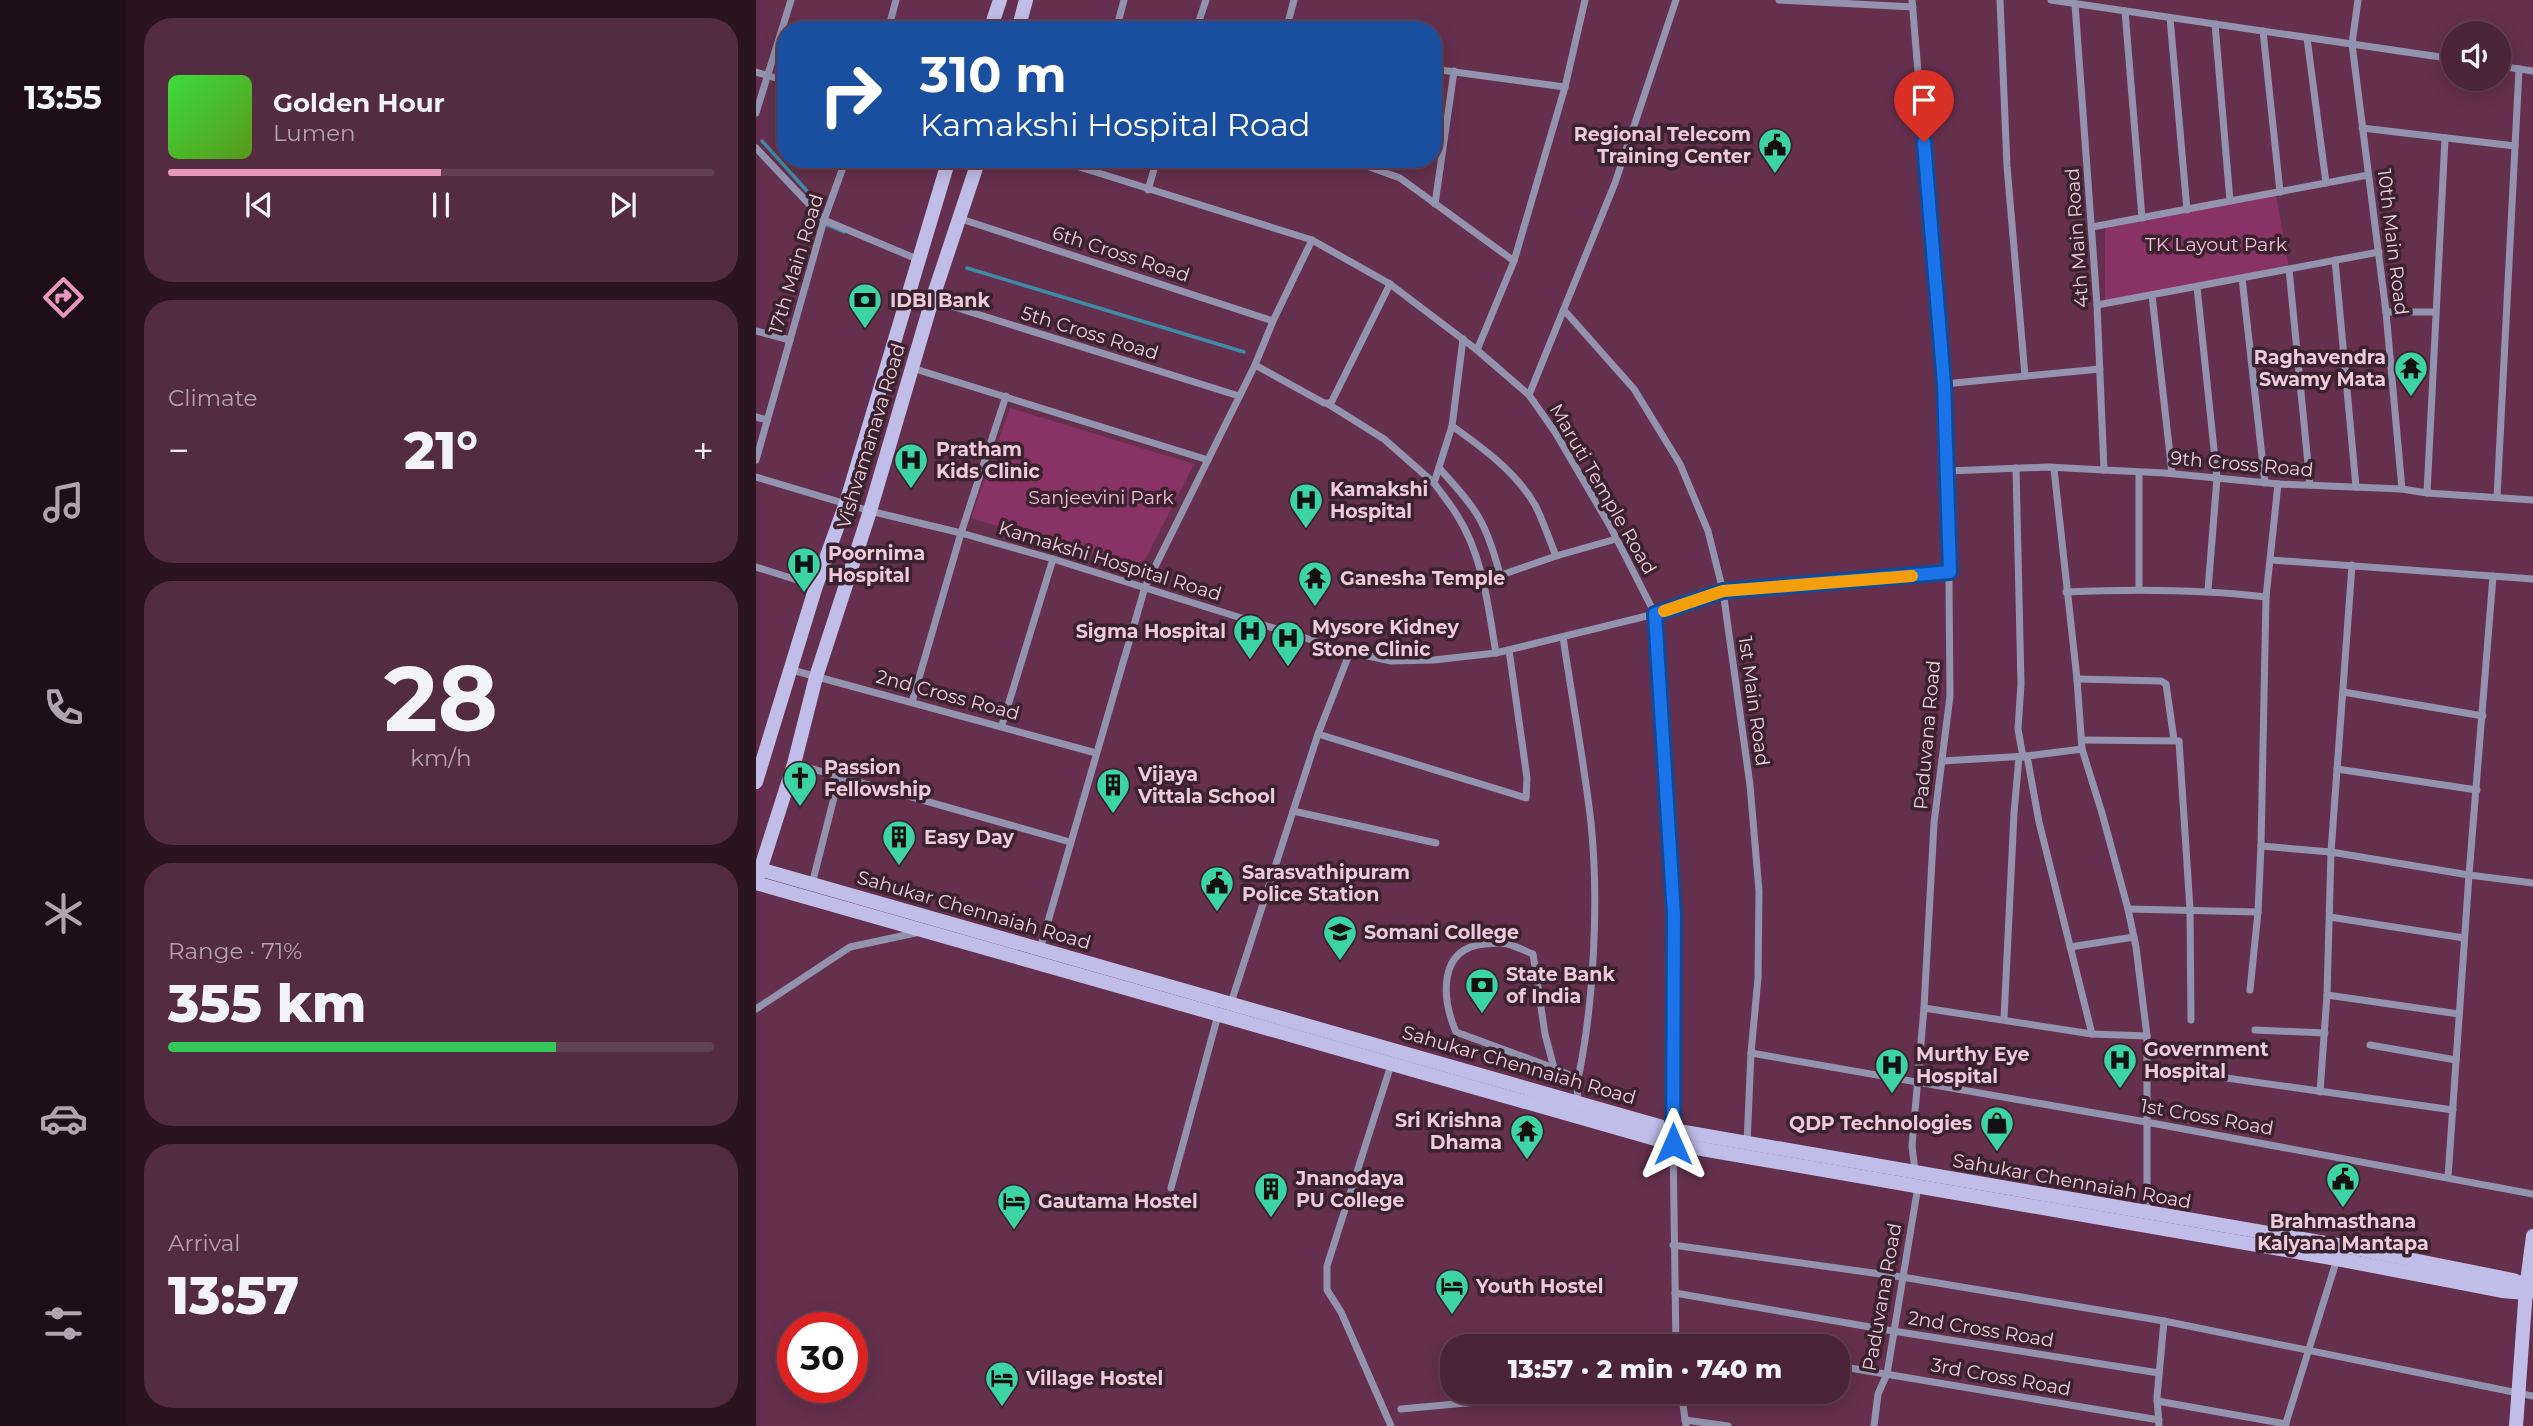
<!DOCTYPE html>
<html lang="en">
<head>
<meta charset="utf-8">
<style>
	:root { --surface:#4c243a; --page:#532c42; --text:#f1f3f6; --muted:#b2a4af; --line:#634154; --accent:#e797bd }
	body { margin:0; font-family:Montserrat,sans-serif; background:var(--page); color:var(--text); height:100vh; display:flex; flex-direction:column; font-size:26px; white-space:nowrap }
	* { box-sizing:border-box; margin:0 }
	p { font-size:23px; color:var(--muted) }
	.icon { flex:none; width:38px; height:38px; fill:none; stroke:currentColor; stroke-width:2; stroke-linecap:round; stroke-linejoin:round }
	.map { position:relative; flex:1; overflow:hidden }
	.details { display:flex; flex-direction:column; gap:18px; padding:18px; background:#2a1420; width:630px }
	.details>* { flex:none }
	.hud { position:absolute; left:21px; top:21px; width:665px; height:147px; border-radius:28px; box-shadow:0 4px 18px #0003,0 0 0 2px var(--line); background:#1a4fa0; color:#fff; overflow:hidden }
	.controls { position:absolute; left:1685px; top:21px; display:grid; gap:14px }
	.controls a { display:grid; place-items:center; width:70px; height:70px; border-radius:50%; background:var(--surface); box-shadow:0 4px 18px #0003,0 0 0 2px var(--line); font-size:35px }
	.speed { position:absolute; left:21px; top:1312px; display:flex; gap:14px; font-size:35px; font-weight:700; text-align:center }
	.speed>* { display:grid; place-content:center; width:91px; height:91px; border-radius:50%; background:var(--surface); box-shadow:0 4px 18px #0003,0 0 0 2px var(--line); line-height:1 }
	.speed .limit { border:10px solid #d22; background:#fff; color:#111 }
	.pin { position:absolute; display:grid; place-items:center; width:60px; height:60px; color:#fff; margin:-72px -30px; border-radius:50% 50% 50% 0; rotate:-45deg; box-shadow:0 0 7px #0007 }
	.pin .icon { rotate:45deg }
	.me { position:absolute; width:77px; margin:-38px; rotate:0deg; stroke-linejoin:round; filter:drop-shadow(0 0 5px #0008) }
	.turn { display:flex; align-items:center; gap:24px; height:147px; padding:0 28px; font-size:32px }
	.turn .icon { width:91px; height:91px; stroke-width:2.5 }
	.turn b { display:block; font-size:49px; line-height:60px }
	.big { font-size:52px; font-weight:800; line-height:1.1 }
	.details .tile { flex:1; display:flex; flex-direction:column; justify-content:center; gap:10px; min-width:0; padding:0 24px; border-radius:28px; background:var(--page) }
	.details .dial { align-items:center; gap:0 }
	.dial b { font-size:91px; line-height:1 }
	.song { display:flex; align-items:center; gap:21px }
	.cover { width:84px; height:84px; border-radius:10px; background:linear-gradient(135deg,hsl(120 70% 55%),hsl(90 70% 35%)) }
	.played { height:7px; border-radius:4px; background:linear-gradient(90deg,var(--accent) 50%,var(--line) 50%) }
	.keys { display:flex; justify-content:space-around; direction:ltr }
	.heat { display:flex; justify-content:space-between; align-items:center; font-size:38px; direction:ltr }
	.charge { height:10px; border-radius:5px; background:linear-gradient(90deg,#34c759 71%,var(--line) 0) }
	.trip { position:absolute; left:684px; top:1334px; width:410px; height:70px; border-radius:28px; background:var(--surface); box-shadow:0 4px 18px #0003,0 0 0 2px var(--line); font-weight:800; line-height:70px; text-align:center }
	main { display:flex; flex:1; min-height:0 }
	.dock { display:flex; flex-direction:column; width:126px; justify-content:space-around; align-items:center; background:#1e0e17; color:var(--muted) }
	.dock .icon { width:49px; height:49px }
	.dock .current { color:var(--accent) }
	.dock b { font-size:32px; color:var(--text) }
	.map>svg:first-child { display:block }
	.green { fill:#883265 }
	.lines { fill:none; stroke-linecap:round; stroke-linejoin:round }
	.stream { stroke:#3e8baa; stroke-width:3.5 }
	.street { stroke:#9493ae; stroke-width:7 }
	.secondary { stroke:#c0bee9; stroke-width:14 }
	.route-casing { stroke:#114b97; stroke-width:18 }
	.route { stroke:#1a73e8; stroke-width:12 }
	.slow { stroke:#f59e0b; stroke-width:12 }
	.labels { text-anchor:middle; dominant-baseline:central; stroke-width:7; stroke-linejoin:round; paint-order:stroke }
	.poi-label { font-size:19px; font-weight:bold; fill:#edcbdc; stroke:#3b222f; text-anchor:start }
	.street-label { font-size:19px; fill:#edcbdc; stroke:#3b222f }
	.park-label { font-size:19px; fill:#f3bdd8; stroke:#3b222f }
</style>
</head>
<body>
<main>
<nav class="dock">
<b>13:55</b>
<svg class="icon current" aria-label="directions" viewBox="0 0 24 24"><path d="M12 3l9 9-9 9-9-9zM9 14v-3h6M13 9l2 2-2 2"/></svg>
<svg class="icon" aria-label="music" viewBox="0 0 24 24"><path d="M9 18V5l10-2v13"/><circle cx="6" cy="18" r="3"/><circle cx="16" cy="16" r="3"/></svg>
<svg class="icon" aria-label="phone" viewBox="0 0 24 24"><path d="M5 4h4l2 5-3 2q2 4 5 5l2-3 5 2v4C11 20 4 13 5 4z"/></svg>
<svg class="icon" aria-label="climate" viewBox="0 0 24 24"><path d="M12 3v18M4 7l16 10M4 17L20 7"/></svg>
<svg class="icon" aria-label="car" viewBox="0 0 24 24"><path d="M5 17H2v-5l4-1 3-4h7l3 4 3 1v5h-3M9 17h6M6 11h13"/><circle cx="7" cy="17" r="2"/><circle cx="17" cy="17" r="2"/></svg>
<svg class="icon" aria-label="filters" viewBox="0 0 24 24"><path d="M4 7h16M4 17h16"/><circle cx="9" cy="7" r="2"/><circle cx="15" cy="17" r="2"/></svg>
</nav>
<section class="details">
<div class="tile">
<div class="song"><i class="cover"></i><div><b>Golden Hour</b><p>Lumen</p></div></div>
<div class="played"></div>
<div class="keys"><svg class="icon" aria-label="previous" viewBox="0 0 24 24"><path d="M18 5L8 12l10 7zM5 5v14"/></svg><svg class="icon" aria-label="pause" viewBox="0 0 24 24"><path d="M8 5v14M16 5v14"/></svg><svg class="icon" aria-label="next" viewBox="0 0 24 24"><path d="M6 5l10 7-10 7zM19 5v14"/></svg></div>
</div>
<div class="tile"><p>Climate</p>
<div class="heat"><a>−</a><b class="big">21°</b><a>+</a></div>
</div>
<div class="tile dial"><b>28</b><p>km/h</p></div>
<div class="tile"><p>Range · 71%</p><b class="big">355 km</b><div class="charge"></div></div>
<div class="tile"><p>Arrival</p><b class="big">13:57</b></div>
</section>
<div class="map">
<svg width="1777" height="1426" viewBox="0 0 1777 1426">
	<rect width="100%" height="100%" fill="#65304e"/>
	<g class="green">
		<polygon points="1520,195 1533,267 1349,301 1349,227"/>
		<polygon points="254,408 438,464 384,570 215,518"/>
	</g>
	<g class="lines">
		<g class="stream">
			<polyline points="6,141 60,201"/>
			<polyline points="71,225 88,232"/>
			<polyline points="211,268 488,352"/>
		</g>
		<g class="street">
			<polyline points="1023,0 1157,7"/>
			<polyline points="1156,0 1188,384 1192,471 1194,696 1178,823 1168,1008 1156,1146 1159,1171"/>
			<polyline points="1244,0 1251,166 1269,376"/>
			<polyline points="1295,0 1698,59"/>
			<polyline points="1602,0 1596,44 1630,312 1646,489"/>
			<polyline points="1319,4 1341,305 1348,470"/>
			<polyline points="1369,11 1386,218"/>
			<polyline points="1414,18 1431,210"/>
			<polyline points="1459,24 1474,201"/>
			<polyline points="132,30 140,0"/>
			<polyline points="360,30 368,0"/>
			<polyline points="440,30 450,0"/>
			<polyline points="530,30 538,0"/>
			<polyline points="1507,31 1524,192"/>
			<polyline points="1551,38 1570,183"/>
			<polyline points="1743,66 1777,71"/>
			<polyline points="677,69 809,87"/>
			<polyline points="0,72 30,81"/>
			<polyline points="0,113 35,0"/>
			<polyline points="1606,128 1759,146"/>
			<polyline points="0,148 68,220 161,259"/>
			<polyline points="298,159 556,240 634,284 721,350 773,395 799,432 854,526 899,614 918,915 917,1130"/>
			<polyline points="591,159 644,178 758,261"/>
			<polyline points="392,190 401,159"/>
			<polyline points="679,204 698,71"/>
			<polyline points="202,218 517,321"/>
			<polyline points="1336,227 1612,175"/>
			<polyline points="1579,260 1600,487"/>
			<polyline points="1533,269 1554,485"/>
			<polyline points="1486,278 1509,483"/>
			<polyline points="1441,287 1461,478 1452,590"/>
			<polyline points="1396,295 1416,473"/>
			<polyline points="176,300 483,396"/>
			<polyline points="1341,305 1623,252"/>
			<polyline points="808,310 878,389 924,464 952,531 967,591 994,785 1003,891 1002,978 995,1053 991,1143"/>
			<polyline points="1630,312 1679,312"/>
			<polyline points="0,331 34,340"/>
			<path d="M707,339L696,426L678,483C686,494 694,504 701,515C727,556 732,606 740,653"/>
			<polyline points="721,350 758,261 809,87 829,0"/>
			<polyline points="499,365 568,403 575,403 634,284"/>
			<polyline points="156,368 452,460"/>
			<polyline points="1188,384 1344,369"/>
			<polyline points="773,395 859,183 920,0"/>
			<polyline points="572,404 628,439 678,483"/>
			<polyline points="0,417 11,420"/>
			<path d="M696,426C727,448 760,472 779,505C787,520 793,539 800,556"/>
			<polyline points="0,460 68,220 90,159"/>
			<path d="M683,468C720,508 730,521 744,575"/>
			<polyline points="1260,468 1265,684 1262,729 1267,757"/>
			<polyline points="1298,469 1321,679 1326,749 1346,813 1372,909 1380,947 1391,1036 1391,1212"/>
			<polyline points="1192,471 1292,467 1348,470 1409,473 1522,484 1646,489 1671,493 1777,500"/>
			<polyline points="0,477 114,511 205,533 297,559 594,652 635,661 678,660 740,653 899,614 967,591 1194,572"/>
			<polyline points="1671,493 1689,138"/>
			<polyline points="1741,497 1763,69"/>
			<polyline points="1515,560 1777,579"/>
			<polyline points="0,567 60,586"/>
			<polyline points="728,581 800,556 860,539"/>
			<polyline points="1383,589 1383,473"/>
			<path d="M1310,592C1377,589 1443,589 1510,597"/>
			<path d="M807,637C816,699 828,761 835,823C843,900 838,1003 822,1079"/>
			<polyline points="36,670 340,753"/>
			<polyline points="1321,679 1405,681 1410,684 1418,740"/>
			<polyline points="1587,692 1727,716"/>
			<polyline points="156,702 205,533 250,396"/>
			<polyline points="246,725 297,559"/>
			<polyline points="562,734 770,798 771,778 753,650"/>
			<polyline points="1326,740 1423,741 1434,909 1435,1020"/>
			<polyline points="1271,756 1283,822 1336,1034"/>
			<polyline points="1186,761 1271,756 1326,749"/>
			<polyline points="39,764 314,842"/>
			<polyline points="1581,769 1721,790"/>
			<polyline points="537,811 680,843"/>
			<polyline points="1505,846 1575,852 1713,875 1777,883"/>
			<polyline points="56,884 83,778"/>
			<polyline points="1372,909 1502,912"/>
			<polyline points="1574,917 1708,938"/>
			<polyline points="1314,947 1378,937"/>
			<polyline points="284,949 389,587 499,365 517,321 556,240"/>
			<polyline points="1494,990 1502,912 1505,846 1510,597 1522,484"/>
			<polyline points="1571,995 1703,1014"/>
			<polyline points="474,1006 562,734 594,652"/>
			<polyline points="1168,1008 1336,1034 1391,1036"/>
			<polyline points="0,1009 94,947 164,932"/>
			<polyline points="1248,1019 1258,813 1263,757"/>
			<polyline points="1499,1030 1569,1033"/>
			<polyline points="1614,1045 1700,1060"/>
			<polyline points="995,1053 1390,1122 1777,1194"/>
			<polyline points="635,1065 571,1266 571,1290 585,1312 635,1426"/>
			<polyline points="1393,1067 1697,1110"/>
			<path d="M798,1068L789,1034L777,954C769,951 760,946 751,944C745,942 736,944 729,944C681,948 686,999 700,1032L798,1068L822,1079L821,1102"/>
			<polyline points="1564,1092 1571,995 1575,852 1596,565"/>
			<polyline points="917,1142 920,1346"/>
			<polyline points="1692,1177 1713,875 1737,576"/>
			<polyline points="415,1188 462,1015"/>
			<polyline points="917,1245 1146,1277 1408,1321 1777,1396"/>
			<polyline points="919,1293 1137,1331 1403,1373"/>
			<polyline points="919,1341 951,1346"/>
			<polyline points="1082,1366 1403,1420"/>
			<polyline points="925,1391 930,1426"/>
			<polyline points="1401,1401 1530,1424"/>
			<polyline points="645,1409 841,1391"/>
			<polyline points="929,1420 972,1426"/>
			<polyline points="1118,1426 1122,1394 1131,1374 1162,1186"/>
			<polyline points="1403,1426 1401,1397 1408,1321"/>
			<polyline points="1529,1426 1581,1259"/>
		</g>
		<g class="secondary">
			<polyline points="234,30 244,0"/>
			<polyline points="262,30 270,0"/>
			<polyline points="0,782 60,586 90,503 193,159"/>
			<polyline points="0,868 917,1130 1587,1246 1757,1280 1777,1288"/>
			<polyline points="2,877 38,764 60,677 114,511 176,300 223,159"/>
			<polyline points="0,883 917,1144 1581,1259 1746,1291 1770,1293 1777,1291"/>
			<polyline points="1760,1426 1770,1289 1777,1236"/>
		</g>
	</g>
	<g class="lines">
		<g class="route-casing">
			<polyline id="route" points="917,1144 918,915 899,614 967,591 1194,572 1188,384 1168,142"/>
		</g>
		<use href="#route" class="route"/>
		<polyline class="slow" points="908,611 967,591 1156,576"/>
	</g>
	<defs>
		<g id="civic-pin" transform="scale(1.75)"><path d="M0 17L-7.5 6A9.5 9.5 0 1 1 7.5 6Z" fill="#3cd4a4" stroke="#3b222f"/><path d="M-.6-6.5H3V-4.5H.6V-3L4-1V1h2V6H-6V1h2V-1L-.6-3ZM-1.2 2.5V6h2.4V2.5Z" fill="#111"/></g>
		<g id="bank-pin" transform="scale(1.75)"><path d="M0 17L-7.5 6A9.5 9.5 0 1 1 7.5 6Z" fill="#3cd4a4" stroke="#3b222f"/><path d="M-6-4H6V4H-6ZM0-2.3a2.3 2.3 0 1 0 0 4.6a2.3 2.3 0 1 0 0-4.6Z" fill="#111"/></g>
		<g id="temple-pin" transform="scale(1.75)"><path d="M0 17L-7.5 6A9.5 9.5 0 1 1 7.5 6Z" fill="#3cd4a4" stroke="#3b222f"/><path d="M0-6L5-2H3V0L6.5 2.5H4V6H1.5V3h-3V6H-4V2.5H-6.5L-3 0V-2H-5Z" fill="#111"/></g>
		<g id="hospital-pin" transform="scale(1.75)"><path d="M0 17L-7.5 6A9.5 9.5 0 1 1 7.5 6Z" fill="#3cd4a4" stroke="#3b222f"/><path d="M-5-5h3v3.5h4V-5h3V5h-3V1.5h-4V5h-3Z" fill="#111"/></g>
		<g id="church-pin" transform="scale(1.75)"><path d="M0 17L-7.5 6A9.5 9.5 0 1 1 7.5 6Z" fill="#3cd4a4" stroke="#3b222f"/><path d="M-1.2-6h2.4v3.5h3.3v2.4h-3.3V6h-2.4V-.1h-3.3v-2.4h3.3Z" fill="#111"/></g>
		<g id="building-pin" transform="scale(1.75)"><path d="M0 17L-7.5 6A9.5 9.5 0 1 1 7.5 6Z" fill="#3cd4a4" stroke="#3b222f"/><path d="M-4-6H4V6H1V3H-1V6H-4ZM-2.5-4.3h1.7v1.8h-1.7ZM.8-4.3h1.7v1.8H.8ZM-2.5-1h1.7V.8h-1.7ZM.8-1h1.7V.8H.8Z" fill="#111"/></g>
		<g id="university-pin" transform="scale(1.75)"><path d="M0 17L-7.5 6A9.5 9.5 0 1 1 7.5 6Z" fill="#3cd4a4" stroke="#3b222f"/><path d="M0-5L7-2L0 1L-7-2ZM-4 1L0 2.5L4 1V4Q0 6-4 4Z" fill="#111"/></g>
		<g id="shop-pin" transform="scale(1.75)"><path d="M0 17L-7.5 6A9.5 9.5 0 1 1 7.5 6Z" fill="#3cd4a4" stroke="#3b222f"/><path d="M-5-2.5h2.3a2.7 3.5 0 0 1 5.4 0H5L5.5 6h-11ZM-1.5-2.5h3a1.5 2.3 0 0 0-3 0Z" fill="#111"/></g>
		<g id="hotel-pin" transform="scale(1.75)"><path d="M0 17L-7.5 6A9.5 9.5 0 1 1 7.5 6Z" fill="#3cd4a4" stroke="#3b222f"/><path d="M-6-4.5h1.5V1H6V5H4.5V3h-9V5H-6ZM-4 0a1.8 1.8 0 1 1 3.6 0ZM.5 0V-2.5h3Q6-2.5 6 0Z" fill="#111"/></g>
	</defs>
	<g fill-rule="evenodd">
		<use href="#civic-pin" x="1019" y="145"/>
		<use href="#bank-pin" x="109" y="300"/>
		<use href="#temple-pin" x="1655" y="368"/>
		<use href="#hospital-pin" x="155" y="460"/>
		<use href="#hospital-pin" x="550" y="500"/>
		<use href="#hospital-pin" x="48" y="564"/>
		<use href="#temple-pin" x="559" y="578"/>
		<use href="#hospital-pin" x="494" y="631"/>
		<use href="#hospital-pin" x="532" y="638"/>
		<use href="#church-pin" x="44" y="778"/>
		<use href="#building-pin" x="357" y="785"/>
		<use href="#building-pin" x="143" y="837"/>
		<use href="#civic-pin" x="461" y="883"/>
		<use href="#university-pin" x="584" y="932"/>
		<use href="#bank-pin" x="726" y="985"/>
		<use href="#hospital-pin" x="1364" y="1060"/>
		<use href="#hospital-pin" x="1136" y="1065"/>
		<use href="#shop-pin" x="1241" y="1123"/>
		<use href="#temple-pin" x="771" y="1131"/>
		<use href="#civic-pin" x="1587" y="1179"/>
		<use href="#building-pin" x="515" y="1189"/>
		<use href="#hotel-pin" x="258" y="1201"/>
		<use href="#hotel-pin" x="696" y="1286"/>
		<use href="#hotel-pin" x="246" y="1378"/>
	</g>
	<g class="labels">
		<g class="poi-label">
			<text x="995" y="134" text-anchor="end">Regional Telecom<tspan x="995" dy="22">Training Center</tspan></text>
			<text x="134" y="300">IDBI Bank</text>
			<text x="1630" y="357" text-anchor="end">Raghavendra<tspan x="1630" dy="22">Swamy Mata</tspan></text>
			<text x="180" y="449">Pratham<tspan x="180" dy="22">Kids Clinic</tspan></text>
			<text x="574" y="489">Kamakshi<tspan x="574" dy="22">Hospital</tspan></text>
			<text x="72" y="553">Poornima<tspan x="72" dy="22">Hospital</tspan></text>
			<text x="584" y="578">Ganesha Temple</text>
			<text x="556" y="627">Mysore Kidney<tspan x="556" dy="22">Stone Clinic</tspan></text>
			<text x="470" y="631" text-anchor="end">Sigma Hospital</text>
			<text x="68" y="767">Passion<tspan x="68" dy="22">Fellowship</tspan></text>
			<text x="382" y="774">Vijaya<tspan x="382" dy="22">Vittala School</tspan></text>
			<text x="168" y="837">Easy Day</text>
			<text x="486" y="872">Sarasvathipuram<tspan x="486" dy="22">Police Station</tspan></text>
			<text x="608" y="932">Somani College</text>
			<text x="750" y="974">State Bank<tspan x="750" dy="22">of India</tspan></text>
			<text x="1388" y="1049">Government<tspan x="1388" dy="22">Hospital</tspan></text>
			<text x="1160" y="1054">Murthy Eye<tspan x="1160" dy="22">Hospital</tspan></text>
			<text x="746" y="1120" text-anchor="end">Sri Krishna<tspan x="746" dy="22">Dhama</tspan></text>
			<text x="1216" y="1123" text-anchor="end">QDP Technologies</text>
			<text x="540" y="1178">Jnanodaya<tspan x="540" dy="22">PU College</tspan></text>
			<text x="282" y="1201">Gautama Hostel</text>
			<text x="1587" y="1221" text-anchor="middle">Brahmasthana<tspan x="1587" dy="22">Kalyana Mantapa</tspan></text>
			<text x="720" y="1286">Youth Hostel</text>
			<text x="270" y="1378">Village Hostel</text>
		</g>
		<g class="street-label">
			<text transform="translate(1321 238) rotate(-94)">4th Main Road</text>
			<text transform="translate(1637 242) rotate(83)">10th Main Road</text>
			<text transform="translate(365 254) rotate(18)">6th Cross Road</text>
			<text transform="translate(40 264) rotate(-73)">17th Main Road</text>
			<text transform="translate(334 333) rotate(17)">5th Cross Road</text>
			<text transform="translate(115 436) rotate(-73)">Vishvamanava Road</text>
			<text transform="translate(1486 464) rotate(5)">9th Cross Road</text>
			<text transform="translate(847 489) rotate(60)">Maruti Temple Road</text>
			<text transform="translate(354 561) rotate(17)">Kamakshi Hospital Road</text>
			<text transform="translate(192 695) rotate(15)">2nd Cross Road</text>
			<text transform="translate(998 701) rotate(82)">1st Main Road</text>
			<text transform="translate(1171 735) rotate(-85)">Paduvana Road</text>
			<text transform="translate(218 910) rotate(16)">Sahukar Chennaiah Road</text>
			<text transform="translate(763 1065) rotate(16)">Sahukar Chennaiah Road</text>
			<text transform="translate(1451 1117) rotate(10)">1st Cross Road</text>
			<text transform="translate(1316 1181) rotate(10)">Sahukar Chennaiah Road</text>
			<text transform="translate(1126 1297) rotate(-80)">Paduvana Road</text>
			<text transform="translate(1225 1329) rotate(9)">2nd Cross Road</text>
			<text transform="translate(1245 1377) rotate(10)">3rd Cross Road</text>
		</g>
		<g class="park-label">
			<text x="1460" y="244">TK Layout Park</text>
			<text x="345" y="497">Sanjeevini Park</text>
		</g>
	</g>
</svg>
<div class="controls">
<a><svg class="icon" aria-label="sound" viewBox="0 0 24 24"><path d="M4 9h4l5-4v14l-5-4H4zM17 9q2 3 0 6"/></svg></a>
</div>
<div class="speed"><div class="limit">30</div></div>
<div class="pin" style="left:1168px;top:142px;background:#d93025"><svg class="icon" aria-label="arrive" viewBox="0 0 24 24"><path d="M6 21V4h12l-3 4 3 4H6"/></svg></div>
<svg class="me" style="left:917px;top:1144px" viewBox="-20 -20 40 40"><path d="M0-17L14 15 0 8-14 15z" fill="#1a73e8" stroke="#fff" stroke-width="4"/></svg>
<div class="trip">13:57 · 2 min · 740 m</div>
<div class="hud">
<div class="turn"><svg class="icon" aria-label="right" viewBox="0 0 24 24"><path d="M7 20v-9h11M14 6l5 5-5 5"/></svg><div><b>310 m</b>Kamakshi Hospital Road</div></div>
</div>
</div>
</main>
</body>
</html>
